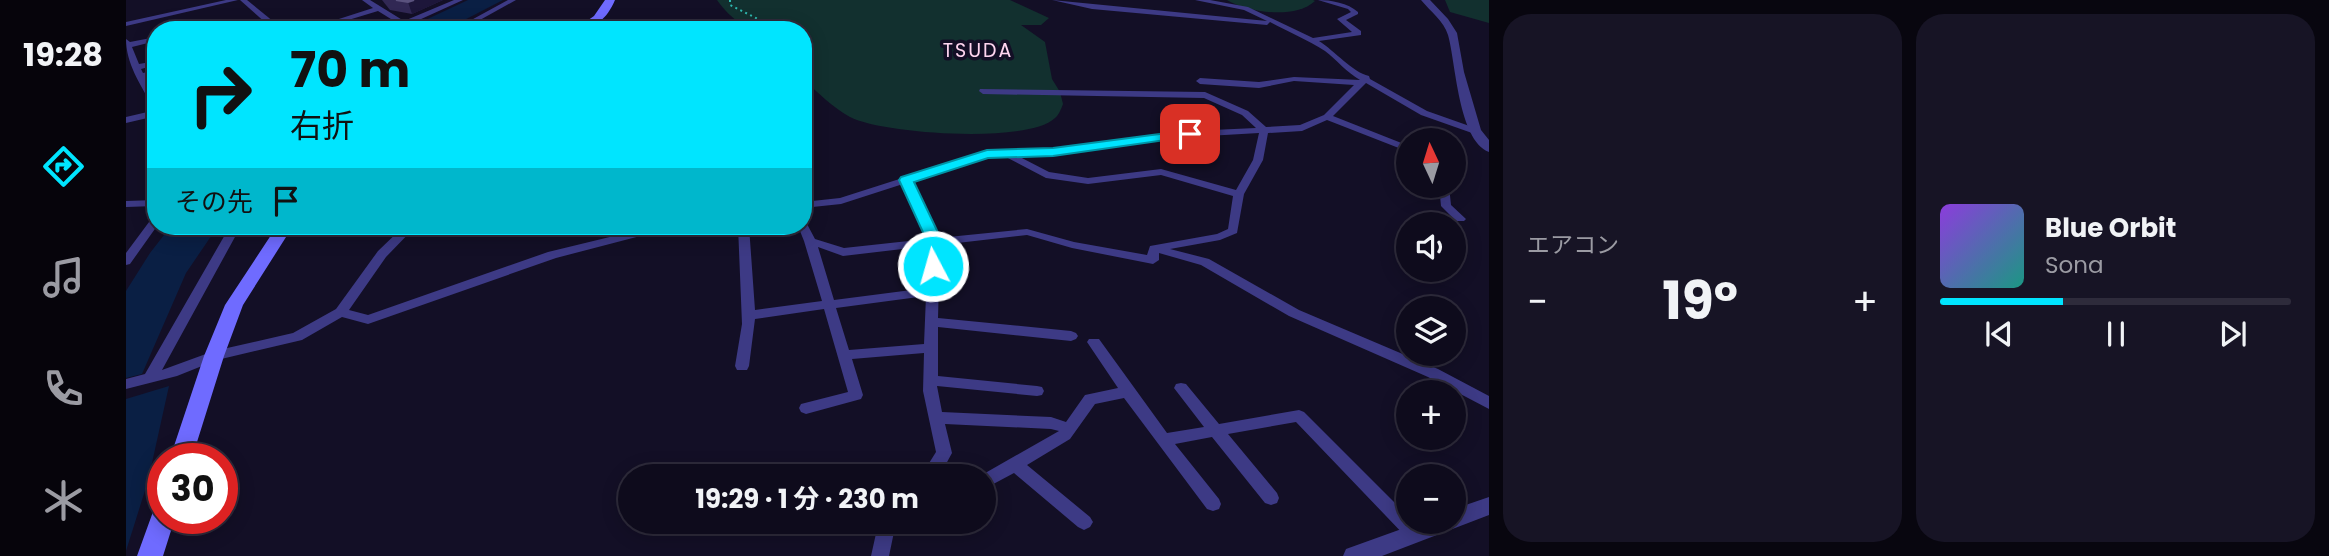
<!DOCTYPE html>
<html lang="ja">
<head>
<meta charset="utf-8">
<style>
	:root { --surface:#0e0b1c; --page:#171425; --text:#f1f3f6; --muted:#9b9ba3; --line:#2e2b3b; --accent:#00e5ff }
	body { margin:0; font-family:Poppins,"Noto Sans JP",sans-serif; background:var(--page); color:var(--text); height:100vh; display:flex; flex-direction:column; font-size:26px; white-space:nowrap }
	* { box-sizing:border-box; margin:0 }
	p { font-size:23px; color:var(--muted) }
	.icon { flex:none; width:38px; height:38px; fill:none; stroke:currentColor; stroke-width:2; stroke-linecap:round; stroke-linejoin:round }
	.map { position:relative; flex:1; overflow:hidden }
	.details { display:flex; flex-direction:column; gap:14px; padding:14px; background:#08060f; width:840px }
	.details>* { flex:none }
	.hud { position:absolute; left:21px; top:21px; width:665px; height:214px; border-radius:28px; box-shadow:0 4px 18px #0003,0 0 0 2px var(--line); background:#00e5ff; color:#111; overflow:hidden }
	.needle { width:46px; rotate:356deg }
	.tools { position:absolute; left:1270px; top:128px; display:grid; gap:14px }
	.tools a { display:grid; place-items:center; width:70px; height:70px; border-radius:50%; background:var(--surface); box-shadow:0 4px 18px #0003,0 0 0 2px var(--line); font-size:35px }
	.speed { position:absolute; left:21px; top:443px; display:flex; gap:14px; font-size:35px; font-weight:700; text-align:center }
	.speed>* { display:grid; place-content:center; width:91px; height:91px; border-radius:50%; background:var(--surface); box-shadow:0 4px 18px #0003,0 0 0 2px var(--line); line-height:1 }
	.speed .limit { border:10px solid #d22; background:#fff; color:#111 }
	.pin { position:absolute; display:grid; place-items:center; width:60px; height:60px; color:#fff; margin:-30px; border-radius:14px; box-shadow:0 4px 10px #0006 }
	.me { position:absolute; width:77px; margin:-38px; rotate:354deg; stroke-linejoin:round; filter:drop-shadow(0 0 5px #0008) }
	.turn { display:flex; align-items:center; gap:24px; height:147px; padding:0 28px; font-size:32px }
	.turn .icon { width:91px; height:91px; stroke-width:2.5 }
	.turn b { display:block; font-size:49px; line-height:60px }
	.then { display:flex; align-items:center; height:66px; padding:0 28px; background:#0003; gap:14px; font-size:26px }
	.big { font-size:52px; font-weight:700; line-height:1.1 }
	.details .card { flex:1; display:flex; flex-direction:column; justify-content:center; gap:10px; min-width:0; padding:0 24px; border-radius:28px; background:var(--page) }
	.song { display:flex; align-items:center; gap:21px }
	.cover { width:84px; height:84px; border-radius:10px; background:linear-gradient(135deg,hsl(270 70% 55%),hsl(170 70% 35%)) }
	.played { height:7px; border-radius:4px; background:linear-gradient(90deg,var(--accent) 35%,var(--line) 35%) }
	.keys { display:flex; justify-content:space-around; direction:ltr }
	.heat { display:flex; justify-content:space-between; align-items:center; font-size:38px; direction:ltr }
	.details .tiles { flex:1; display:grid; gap:14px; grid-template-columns:repeat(2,1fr) }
	.trip { position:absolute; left:492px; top:464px; width:378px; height:70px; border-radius:35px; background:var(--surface); box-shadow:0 4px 18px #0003,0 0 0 2px var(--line); font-weight:700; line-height:70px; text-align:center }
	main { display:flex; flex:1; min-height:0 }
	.menu { display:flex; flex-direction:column; width:126px; justify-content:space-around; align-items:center; background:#06040b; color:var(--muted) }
	.menu .icon { width:49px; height:49px }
	.menu .active { color:var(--accent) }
	.menu b { font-size:32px; color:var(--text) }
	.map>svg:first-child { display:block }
	.green { fill:#12302f }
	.water { fill:#0a1f44 }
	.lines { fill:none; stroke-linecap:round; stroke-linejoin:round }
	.path { stroke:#2fb8b0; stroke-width:2; stroke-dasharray:2 3.5; stroke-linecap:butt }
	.minor { fill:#3d3a85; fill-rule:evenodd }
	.tertiary { fill:#3d3a85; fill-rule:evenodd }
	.secondary { fill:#6f6bff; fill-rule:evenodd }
	.wall { fill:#312854 }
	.shaded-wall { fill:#1d163a }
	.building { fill:#433a66; stroke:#5a527e; stroke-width:2 }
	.route { fill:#00e5ff; stroke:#0095a6; stroke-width:2 }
	.labels { text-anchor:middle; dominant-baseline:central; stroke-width:7; stroke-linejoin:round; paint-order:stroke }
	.far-quarter-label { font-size:19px; letter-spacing:2px; fill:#ffd6f0; stroke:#130f26 }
</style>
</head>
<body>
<main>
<nav class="menu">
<b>19:28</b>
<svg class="icon active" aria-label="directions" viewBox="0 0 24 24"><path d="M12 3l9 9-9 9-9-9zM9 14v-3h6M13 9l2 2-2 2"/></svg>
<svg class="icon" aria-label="music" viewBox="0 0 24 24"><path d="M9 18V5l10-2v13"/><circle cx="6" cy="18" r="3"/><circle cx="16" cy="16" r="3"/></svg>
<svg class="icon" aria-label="phone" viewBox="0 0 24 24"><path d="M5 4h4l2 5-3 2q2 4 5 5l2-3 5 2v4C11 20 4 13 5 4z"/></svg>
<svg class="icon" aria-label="climate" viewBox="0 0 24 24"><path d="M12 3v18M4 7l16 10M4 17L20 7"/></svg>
</nav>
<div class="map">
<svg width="1363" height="556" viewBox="0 0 1363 556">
	<rect width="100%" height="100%" fill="#130f26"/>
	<g class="green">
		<path d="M591,0H884L923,18L915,25H895L919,42L926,79L934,92L937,104C935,109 933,115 929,118C903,144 756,134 724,117C707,108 692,92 677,80V30C638,30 617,36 591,0Z"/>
		<path d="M1101,0H1187L1189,1C1169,20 1120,12 1101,0Z"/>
		<polygon points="1319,0 1363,0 1363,23 1324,12"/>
	</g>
	<g class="water">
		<polygon points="342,0 377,0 319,30 278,30"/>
		<polygon points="45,226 92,226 60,273 16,374 0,378 0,291 24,253"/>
		<polygon points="43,386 22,481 0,551 0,399"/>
	</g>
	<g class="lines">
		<polyline class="path" points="604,0 604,5 632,19 645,30"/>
		<g class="minor">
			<polygon points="100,0 112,0 0,26 0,22"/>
			<polygon points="114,0 121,0 148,22 141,24"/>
			<polygon points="236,0 244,0 278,21 328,0 337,0 271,30 261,30 273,24 252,11 196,28 197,30 190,30 188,27 247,8"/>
			<polygon points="382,0 390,0 336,30 327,30"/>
			<path d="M926,0L1141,21L1118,10L1069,0H1084L1122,7L1187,38L1226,32L1211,19L1225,12L1222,9L1192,0C1205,0 1222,3 1232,12V14L1220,20L1235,31V35L1193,41C1209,51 1226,72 1243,76L1244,79L1301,111L1352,129V133H1346L1295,115L1240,83L1207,116L1283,146V152L1201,120L1176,131L1142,133L1137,160L1118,194L1111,233L1094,240L1044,249L1083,259L1173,310L1312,369L1363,396V409L1302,377L1163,316L1075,265L1033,253V260L1027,264L946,248L901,235L814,245L812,318L945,331L950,333L952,336L950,339L945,341L812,327V376L911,386L916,387L918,391L916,395L911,396L811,386L816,412L925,417L940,422L959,395L992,388L961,342L963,339H973L1041,433L1078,427L1048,388L1050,384L1055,383L1060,384L1093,424L1173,410L1178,412L1283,517V522H1287L1297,534L1294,539L1288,542L1282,539L1170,422L1102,434L1151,493L1153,498L1151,503L1145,505L1139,503L1086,437L1049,444L1093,499L1095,504L1093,509L1087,511L1081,509L998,398L969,404L944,439L901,465L964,517L967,522L964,527L958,530L952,527L888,473L858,489V476H854L933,431L925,429L819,424L826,453L820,464L830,471L832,476H795L810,452L797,391L798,353L726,359L737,395L735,399L680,414L675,412L673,408L675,404L722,392L698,309L629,319L623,366L621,370H611L609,366L616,324L612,226H623L629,310L696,301L678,241L672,226H677V223L681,224L689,239L718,248L801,239L777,184L715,204L677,208V202L714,198L861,151L927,149L1064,131L1130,128L1116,115L1078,98L857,94L853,91L854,89L1079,92L1122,111L1140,127L1174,125L1198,115L1228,85L1168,81L1133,88L1074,84L1070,81L1074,78L1133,82L1168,77L1234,80C1220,72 1211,60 1199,51C1182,40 1163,32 1144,22L1141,25L966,9ZM1133,133L1127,160L1110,190L1035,169L962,178L923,172L892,156L927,155L1064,137ZM878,156L920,178L962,184L1035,175L1107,196L1102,229L1091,234L1024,246L1021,255L948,242L901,229L812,238L786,182L862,157ZM802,246L801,288L708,300L692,247L717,256ZM800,296L798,344L723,350L710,308Z"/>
			<path d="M30,37V41L6,47L13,64L30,61V65L15,69L17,73L30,70V75L19,77L30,97V108L26,105C14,84 0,63 0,39L4,42Z"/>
			<polygon points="30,110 30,116 0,123 0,117"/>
			<polygon points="1313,186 1323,186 1325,205 1340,219 1338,221 1330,221 1315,206"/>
			<polygon points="30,200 30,206 0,207 0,201"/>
			<polygon points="30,217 30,226 31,226 4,264 0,265 0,253 26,218"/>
			<polygon points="104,226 115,226 36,370 88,351 167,333 210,309 252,251 278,226 290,226 260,257 223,310 242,315 422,252 529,226 547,226 545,228 430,258 242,324 216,317 176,340 91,360 51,376 0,389 0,379 19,374"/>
			<polygon points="756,522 775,522 768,532 763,556 745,556 751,529"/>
		</g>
		<g class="tertiary">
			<path d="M1295,0H1304L1322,19L1331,33L1338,72L1355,130L1363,140V152C1332,140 1330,63 1322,35C1318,21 1304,11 1295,0Z"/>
			<polygon points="1363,497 1363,515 1256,556 1217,556 1220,549 1295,522 1328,522 1328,509"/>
		</g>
		<g class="secondary">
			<path d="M479,0H489C481,19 468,30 448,30L468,16Z"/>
			<polygon points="151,226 167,226 117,305 98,356 66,458 44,458 78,356 99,305"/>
			<polygon points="37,506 37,518 49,518 37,556 11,556 28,509"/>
		</g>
	</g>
	<polygon class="wall" points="256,0 317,0 286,14 264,10"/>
	<polygon class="shaded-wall" points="288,0 317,0 286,14 282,2"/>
	<polygon class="building" points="270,0 288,0 282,2"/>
	<polygon class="route" points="1064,130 1068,131 1068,136 927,156 862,158 788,182 816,241 815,266 807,271 800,266 801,241 773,180 775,177 861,150 927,148"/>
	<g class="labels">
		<g class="far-quarter-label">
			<text x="852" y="50">TSUDA</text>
		</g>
	</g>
</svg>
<div class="tools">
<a><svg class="needle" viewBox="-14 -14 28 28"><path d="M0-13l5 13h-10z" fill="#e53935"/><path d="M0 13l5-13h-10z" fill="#9b9ba3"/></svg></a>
<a><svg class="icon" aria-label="sound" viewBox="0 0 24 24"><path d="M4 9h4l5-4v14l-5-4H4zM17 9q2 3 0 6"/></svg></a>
<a><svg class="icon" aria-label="layers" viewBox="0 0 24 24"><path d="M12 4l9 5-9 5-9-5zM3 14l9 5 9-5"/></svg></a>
<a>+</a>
<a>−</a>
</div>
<div class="speed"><div class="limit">30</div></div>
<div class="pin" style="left:1064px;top:134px;background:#d93025"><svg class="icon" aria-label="arrive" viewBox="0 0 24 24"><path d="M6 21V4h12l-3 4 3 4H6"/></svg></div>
<svg class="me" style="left:807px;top:266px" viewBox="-20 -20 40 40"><circle r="17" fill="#00e5ff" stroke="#fff" stroke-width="3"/><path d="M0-11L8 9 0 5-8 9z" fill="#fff"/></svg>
<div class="trip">19:29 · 1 分 · 230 m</div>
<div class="hud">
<div class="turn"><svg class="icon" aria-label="right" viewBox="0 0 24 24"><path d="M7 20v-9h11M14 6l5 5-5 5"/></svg><div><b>70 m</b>右折</div></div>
<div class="then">その先<svg class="icon" aria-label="arrive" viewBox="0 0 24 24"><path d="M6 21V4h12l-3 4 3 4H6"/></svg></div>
</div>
</div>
<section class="details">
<div class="tiles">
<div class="card"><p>エアコン</p>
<div class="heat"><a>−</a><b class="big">19°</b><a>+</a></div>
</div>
<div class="card">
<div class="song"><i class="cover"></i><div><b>Blue Orbit</b><p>Sona</p></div></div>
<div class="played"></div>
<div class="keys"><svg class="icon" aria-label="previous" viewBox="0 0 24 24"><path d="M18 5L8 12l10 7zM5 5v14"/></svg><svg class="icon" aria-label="pause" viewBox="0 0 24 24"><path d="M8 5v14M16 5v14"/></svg><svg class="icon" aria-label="next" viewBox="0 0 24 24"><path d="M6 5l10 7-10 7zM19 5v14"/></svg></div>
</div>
</div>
</section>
</main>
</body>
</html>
